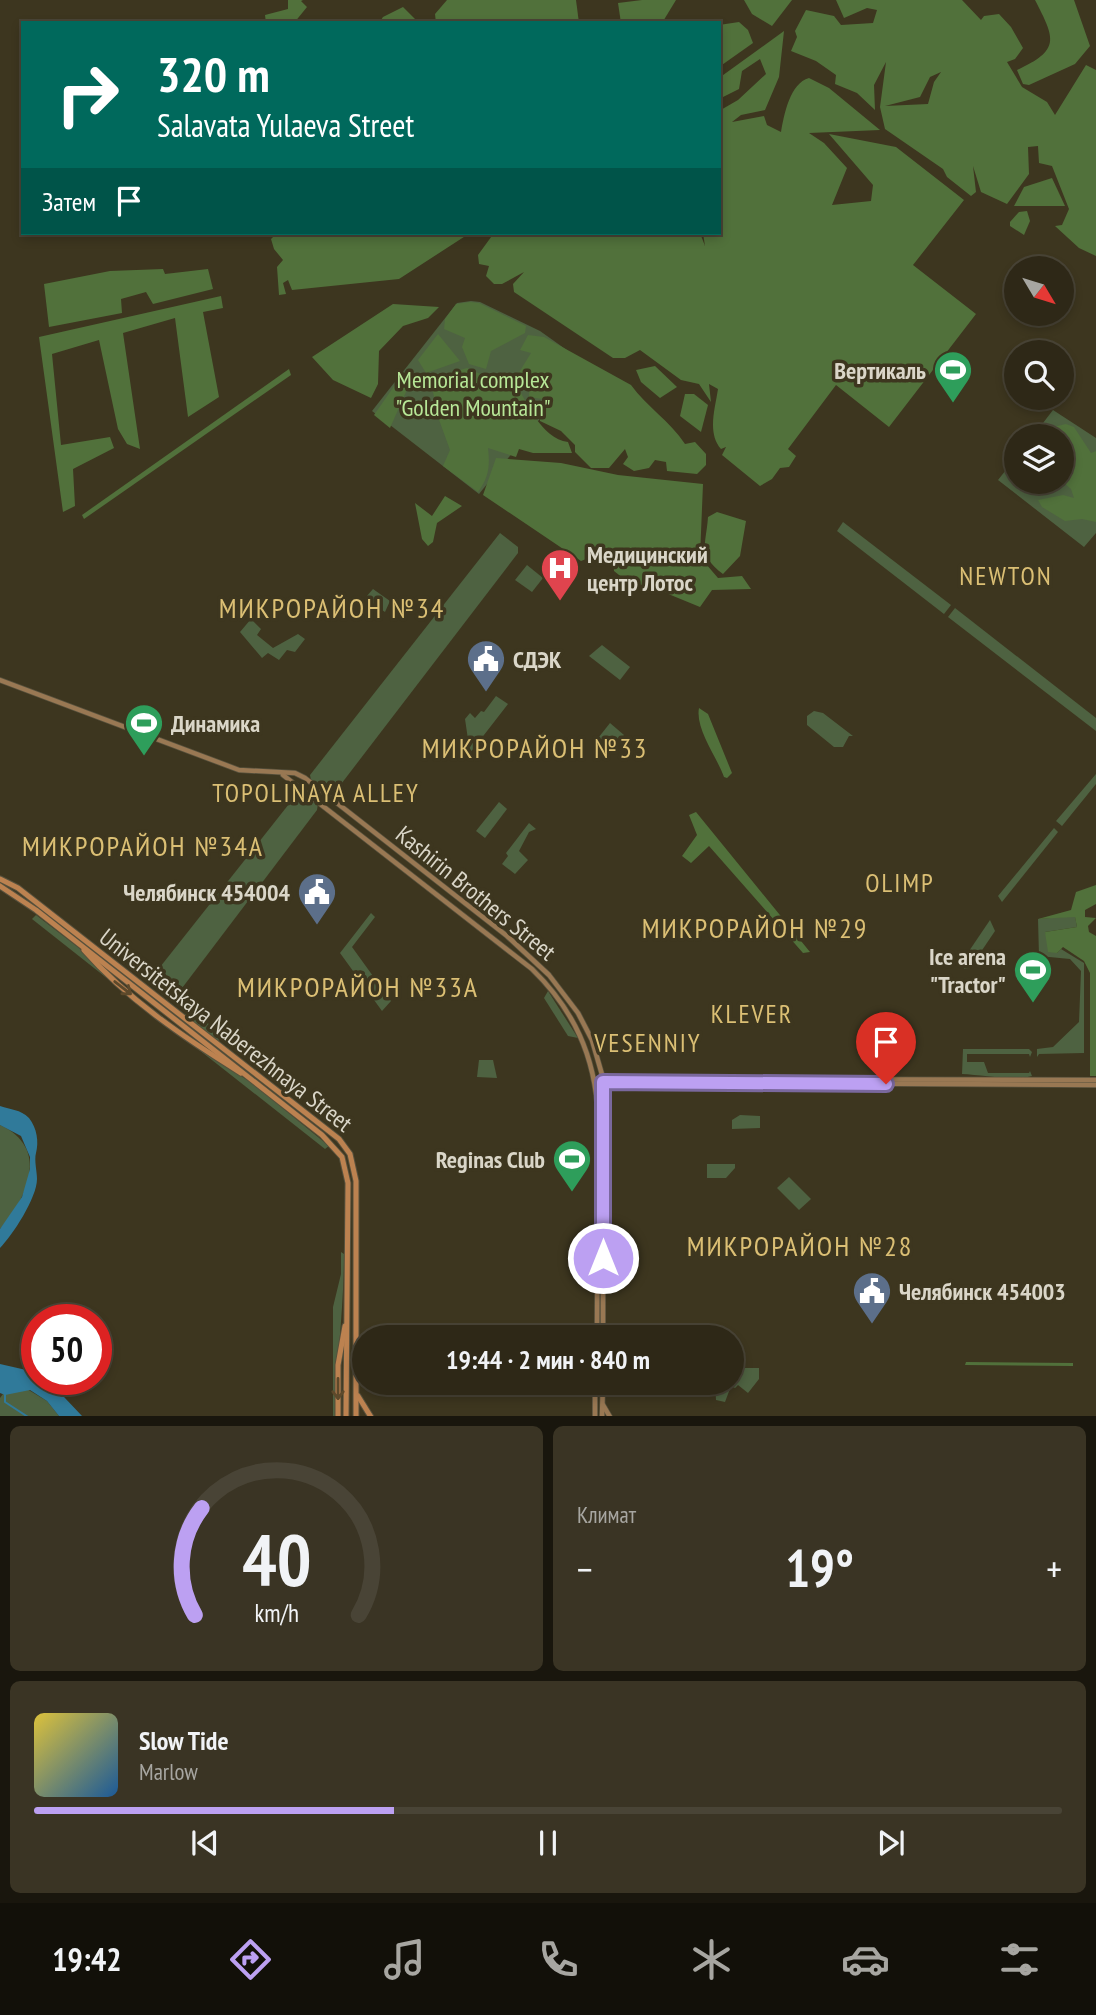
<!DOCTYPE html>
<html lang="ru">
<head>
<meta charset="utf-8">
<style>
	:root { --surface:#2e2817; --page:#3a3424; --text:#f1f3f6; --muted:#a7a6a1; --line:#494436; --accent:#bca0f2 }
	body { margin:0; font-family:"PT Sans Narrow",sans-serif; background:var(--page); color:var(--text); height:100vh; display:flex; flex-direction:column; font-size:26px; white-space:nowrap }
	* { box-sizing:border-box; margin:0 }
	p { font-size:23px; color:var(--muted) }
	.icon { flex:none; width:38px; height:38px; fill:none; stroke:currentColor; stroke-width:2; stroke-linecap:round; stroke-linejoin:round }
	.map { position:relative; height:1416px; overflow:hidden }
	.side { display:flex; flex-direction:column; gap:10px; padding:10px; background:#19160d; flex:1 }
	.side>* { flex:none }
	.hud { position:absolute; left:21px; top:21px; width:700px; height:214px; border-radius:0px; box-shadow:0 4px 10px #0003,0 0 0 2px var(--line); background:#00695c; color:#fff; overflow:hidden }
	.needle { width:46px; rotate:128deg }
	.fabs { position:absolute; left:1004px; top:256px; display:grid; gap:14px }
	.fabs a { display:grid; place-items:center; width:70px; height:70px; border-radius:50%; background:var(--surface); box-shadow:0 4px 10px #0003,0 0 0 2px var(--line); font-size:35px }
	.speed { position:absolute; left:21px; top:1304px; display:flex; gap:14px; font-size:35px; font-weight:700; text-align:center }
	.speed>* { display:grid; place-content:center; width:91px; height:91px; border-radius:50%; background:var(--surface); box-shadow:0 4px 10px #0003,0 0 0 2px var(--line); line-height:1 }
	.speed .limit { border:10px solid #d22; background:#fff; color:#111 }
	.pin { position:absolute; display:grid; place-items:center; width:60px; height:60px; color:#fff; margin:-72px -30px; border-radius:50% 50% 50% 0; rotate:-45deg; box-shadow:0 0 7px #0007 }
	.pin .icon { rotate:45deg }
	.me { position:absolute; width:77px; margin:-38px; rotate:0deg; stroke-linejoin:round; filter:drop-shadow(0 0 5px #0008) }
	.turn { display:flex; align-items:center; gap:24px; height:147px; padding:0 21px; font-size:32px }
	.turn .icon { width:91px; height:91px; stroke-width:2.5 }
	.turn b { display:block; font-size:49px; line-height:60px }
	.then { display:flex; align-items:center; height:66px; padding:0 21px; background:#0003; gap:14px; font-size:26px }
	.big { font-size:52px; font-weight:700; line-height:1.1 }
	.side .card { flex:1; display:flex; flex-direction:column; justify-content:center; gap:10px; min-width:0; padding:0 24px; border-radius:10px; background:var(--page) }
	.side .dial { align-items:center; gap:0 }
	.dial svg { height:182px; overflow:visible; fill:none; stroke:var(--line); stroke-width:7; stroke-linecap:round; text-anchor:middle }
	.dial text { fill:var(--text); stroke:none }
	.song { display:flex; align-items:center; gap:21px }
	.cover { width:84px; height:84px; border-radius:10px; background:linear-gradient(135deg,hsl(50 70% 55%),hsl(210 70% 35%)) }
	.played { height:7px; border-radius:4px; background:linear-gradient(90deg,var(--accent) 35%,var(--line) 35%) }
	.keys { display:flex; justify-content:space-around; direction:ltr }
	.heat { display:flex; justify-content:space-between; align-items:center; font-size:38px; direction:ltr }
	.side .tiles { flex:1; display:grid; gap:10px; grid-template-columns:1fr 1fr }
	.card:last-child { grid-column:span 2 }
	.trip { position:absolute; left:352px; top:1325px; width:392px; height:70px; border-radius:35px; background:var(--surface); box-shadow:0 4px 10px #0003,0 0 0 2px var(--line); font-weight:700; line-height:70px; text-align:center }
	.tabs { display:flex; height:112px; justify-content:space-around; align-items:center; background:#121009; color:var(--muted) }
	.tabs .icon { width:49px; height:49px }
	.tabs .selected { color:var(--accent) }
	.tabs b { font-size:32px; color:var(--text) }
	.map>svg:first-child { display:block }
	.green { fill:#4e6241 }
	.forest { fill:#51713b; fill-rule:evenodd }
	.water { fill:#307a9a }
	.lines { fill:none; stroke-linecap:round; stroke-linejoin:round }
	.stream { stroke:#307a9a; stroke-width:2 }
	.secondary-casing { stroke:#57513d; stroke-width:6 }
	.primary-casing { stroke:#57513d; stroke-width:7 }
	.secondary { stroke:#997853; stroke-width:4.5 }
	.primary { stroke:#bc8250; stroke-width:5 }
	.oneway { stroke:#5d492b }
	.route-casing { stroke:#7a689d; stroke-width:18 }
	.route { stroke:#bca0f2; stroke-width:12 }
	.labels { text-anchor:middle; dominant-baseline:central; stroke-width:7; stroke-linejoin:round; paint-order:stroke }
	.poi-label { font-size:24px; font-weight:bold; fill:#dad6c8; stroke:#3d361f; text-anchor:end }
	.park-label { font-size:24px; fill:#b7e797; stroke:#3d361f }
	.street-label { font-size:24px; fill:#dad6c8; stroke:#3d361f }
	.neighbourhood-label { font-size:26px; letter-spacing:2px; fill:#dbbf74; stroke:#3d361f }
	.quarter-label { font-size:28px; letter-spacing:2px; fill:#dbbf74; stroke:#3d361f }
</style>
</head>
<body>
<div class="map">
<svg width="1096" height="1417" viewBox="0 0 1096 1417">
	<rect width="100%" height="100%" fill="#3d361f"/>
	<g class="green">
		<polygon points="471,301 480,302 540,331 585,363 479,494 372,411 457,303"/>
		<polygon points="1053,410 1096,438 1096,533 1084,547 998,480 1017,456 1017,481 1062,481 1062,436 1033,436"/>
		<polygon points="843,522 951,605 944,614 837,531"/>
		<polygon points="500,533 518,547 518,553 335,792 327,793 311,780 310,775"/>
		<polygon points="527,565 543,578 532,592 515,580"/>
		<polygon points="373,589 390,601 385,612 366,600 366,597"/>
		<polygon points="955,608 1096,718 1096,731 948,617"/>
		<polygon points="251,619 261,629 257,635 273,648 298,634 305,639 295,652 287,650 279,660 268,653 262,658 240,632"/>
		<polygon points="602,645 630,667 620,680 589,656"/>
		<polygon points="496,696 508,704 470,753 465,719 470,713 475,718 481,711 484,712"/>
		<polygon points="814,711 823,713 853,736 849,736 843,747 834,747 807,725 807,716"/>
		<polygon points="610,723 624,735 610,753 595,742"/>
		<polygon points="1096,774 1096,784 1062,826 1056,821"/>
		<polygon points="300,790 318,803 317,810 173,1000 168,1000 149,981"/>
		<polygon points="499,802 507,809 485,838 476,831"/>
		<polygon points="529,823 536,829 529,832 519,851 528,860 515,874 502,864 508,856 506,853"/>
		<polygon points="1054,828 1058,832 1002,902 998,896"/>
		<polygon points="371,913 375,917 352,947 391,1001 382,1011 340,953"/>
		<polygon points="36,915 79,948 113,983 32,919"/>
		<polygon points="1075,916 1077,927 1045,932 1057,953 1061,949 1084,963 1084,1053 1039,1054 1037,1057 1037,1049 1053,1047 1079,1022 1081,971 1070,959 1039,956 1038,919"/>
		<polygon points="990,920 995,931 970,968 964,969 965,957"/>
		<polygon points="548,991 578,1038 568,1036 544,998"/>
		<polygon points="188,1011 225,1034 219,1041 185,1015"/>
		<polygon points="198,1049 252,1083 329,1146 325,1149"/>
		<path d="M963,1049H1029L1032,1052L1030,1057L1029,1054H967V1062H984L988,1073H1029L1030,1071L1032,1076C1017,1081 982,1075 962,1074Z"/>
		<polygon points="479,1060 493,1060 497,1078 477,1077"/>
		<polygon points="740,1115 760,1116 760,1128 732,1129 732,1120"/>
		<path d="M0,1125C50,1148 28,1197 0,1229Z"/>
		<polygon points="707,1164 735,1164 735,1168 726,1178 707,1178"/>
		<polygon points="789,1177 811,1199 799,1210 777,1188"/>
		<path d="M341,1252L344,1254C344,1309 336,1362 336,1416L333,1417V1307L341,1274Z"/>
		<polygon points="732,1368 759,1368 759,1379 748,1393 738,1385 735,1388 731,1386 725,1402 716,1400 715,1383 732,1382"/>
		<polygon points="27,1389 47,1401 59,1416 0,1416 0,1398 3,1394"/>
	</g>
	<g class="forest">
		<polygon points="288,0 303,0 301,1 307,7 294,23 266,23 265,15 288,9"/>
		<polygon points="447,0 576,0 579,23 436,23 435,14"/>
		<polygon points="642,0 676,0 662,23 621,23 618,3"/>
		<polygon points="744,0 792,0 772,26 752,14"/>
		<path d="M836,0H962L981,20L984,16L999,14L1011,27L1023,48L1015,59L1007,62L1022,87L1047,102L1055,115L1086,65L1096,70V256L1079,248L1055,226L1062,225L1069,209L1052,166L1039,163L1038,146L1028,147L1029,174L1007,204L981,192L973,166L976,192L971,196L947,177L943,169L885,129L880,107L886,62L874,85L875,110L857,93L835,84L836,75L816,61L791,51L797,37L795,31L806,10L834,16L841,25L873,23L877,10L867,8L844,18ZM941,72L934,82L928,104L885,106L920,97L930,77Z"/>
		<path d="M1035,0H1074L1090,46L1075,64L1029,85L1023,84L1017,70C1061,50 1055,39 1035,0Z"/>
		<polygon points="403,7 419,23 379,23 383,17"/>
		<polygon points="739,22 748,30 753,43 719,67 719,25"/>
		<path d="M784,31L779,77L765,110L741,115L732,122L764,116L767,125L781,132C784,115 790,83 809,78L829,88L880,130L809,133L824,143L847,168L832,205L871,201L873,185L829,134L896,147L964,200L913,265L976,314L889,427L836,385L788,449L796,456L789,467L780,468L772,479L760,486L722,455L726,447L721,449C707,433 715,409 718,389L709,384L711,402L699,384L681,380L640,350L625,358H613L514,292L513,284L524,272L502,284H494L486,276L489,266L479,264L478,255L494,233H700L705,246L703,233H719V141L723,129L719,130V111L738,100L766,74L760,59L742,71L739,89L719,99V78Z"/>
		<polygon points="1052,178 1065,206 1014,206 1024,187"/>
		<polygon points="1027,211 1030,221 1024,235 1010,226 1010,222 1019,212"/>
		<polygon points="277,233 470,233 399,279 292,290 288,280 283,283 286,294 279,295 277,267 283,260 274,249 271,239"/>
		<polygon points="163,269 165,274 208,269 213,289 153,304 146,292 121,299 122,313 49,327 44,284 110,271"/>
		<polygon points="221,296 223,308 203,312 219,397 188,417 175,318 123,333 140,449 127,444 118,429 99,340 52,354 61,445 110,437 114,448 73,469 75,506 63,512 39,337"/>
		<polygon points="470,302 479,303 526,326 525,333 491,351 486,369 469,364 462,347 465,338 444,329 445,319 456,304"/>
		<polygon points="393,304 439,307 428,318 403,326 379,351 378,384 371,398 333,380 312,357"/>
		<polygon points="438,334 460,361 426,373 418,360"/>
		<path d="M528,335L544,337L631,385C647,407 670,421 685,444L695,442L706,454V465L697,474L667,471L666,462L655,460L649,468L634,471L623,464L628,457L625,449L609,468H591L575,452V445L561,431L540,421L539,411L548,407L542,399L529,397L530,380L515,379L531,353L520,350Z"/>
		<polygon points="655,366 677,387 660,398 641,382 636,370"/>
		<path d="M467,368L494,380L513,379C526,400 541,439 568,442L572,453H533L519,449L516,457L488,448C490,466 489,477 478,492L443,466L450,450L438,417L432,387L450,373Z"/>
		<polygon points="289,369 291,375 84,519 82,515"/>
		<polygon points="413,376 390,428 374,415 397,382"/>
		<polygon points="685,394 694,394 708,405 701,432 680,416"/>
		<polygon points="1066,424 1074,427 1091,453 1096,451 1096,522 1082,519 1065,521 1042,507 1038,500 1063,495 1074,498 1071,489 1062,481 1062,436 1052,436 1053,427"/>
		<polygon points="496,458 561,463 618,475 703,484 700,557 718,578 742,576 751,589 712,590 700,607 661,591 639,591 614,571 613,559 604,552 581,561 483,495"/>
		<polygon points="445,496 462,506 437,523 433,542 428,546 422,539 415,503 432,516"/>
		<path d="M717,512L746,521L740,556L723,574C697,554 706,546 708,517Z"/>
		<path d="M699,708L708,714L732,773L727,778L724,777C717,757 695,729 699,708Z"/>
		<polygon points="696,812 810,952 803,953 709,846 691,863 682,856 697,835 689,815"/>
		<polygon points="1096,885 1096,904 1085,910 1085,917 1096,918 1088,926 1089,932 1096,936 1096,1076 1090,1076 1090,973 1084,961 1063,947 1057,953 1048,952 1045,932 1077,927 1075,917 1038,919 1071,910 1076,892"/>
		<polygon points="966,1362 1073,1363 1073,1366 965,1365"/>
	</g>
	<g class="water">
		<path d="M0,1106C11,1110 20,1109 29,1118C37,1128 39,1142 36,1153C34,1160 37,1172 37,1179C37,1198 12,1236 0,1248V1229L22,1197L30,1169V1157L21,1136L0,1125Z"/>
		<polygon points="0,1364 35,1372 37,1379 47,1379 82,1416 59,1416 47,1401 30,1390 5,1395 0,1393"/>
	</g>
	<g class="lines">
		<polyline class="stream" points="5,1395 5,1402 28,1417"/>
		<g class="secondary-casing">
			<g id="secondary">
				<polyline points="0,680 239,770 295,773 305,778 507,936 549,975 578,1013 592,1040 603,1078 603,1337"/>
				<path d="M283,775L532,969C574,1010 595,1056 598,1115L597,1337"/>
				<polyline points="595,1079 1096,1080"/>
				<polyline points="596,1082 1096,1085"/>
				<polyline points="603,1405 610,1417"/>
				<polyline points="595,1417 595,1382"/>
				<polyline points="602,1417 603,1382"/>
			</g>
		</g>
		<g class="primary-casing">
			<g id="primary">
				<polyline points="0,879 18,888 339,1139 350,1154 356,1181 356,1417"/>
				<polyline points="0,886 36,910 322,1135 342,1157 348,1183 346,1417"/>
				<path d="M84,950C127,999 186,1039 241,1073"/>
				<polyline points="358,1396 371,1417"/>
				<polyline points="338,1417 338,1365 345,1326"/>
			</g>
		</g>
		<use href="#secondary" class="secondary"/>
		<use href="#primary" class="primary"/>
	</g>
	<defs><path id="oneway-shaft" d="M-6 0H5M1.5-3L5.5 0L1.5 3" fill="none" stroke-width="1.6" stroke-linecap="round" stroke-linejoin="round" transform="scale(1.75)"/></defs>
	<g class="oneway">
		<use href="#oneway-shaft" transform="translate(123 988) rotate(38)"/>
		<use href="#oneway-shaft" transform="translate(338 1389) rotate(90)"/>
	</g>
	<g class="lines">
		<g class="route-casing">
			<polyline id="route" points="603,1258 603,1082 886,1084"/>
		</g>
		<use href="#route" class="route"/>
	</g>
	<defs>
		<g id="stadium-pin" transform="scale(2.0125)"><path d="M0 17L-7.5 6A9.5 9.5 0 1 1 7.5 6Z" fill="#2e9e5b" stroke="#3d361f"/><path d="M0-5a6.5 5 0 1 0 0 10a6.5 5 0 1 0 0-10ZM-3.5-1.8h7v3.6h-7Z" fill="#fff"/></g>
		<g id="hospital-pin" transform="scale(2.0125)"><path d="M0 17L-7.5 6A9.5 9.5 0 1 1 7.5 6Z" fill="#e0444e" stroke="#3d361f"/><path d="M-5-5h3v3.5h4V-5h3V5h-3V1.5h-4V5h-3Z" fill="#fff"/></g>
		<g id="civic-pin" transform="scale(2.0125)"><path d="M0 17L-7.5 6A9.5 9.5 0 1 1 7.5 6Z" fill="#5c6f8a" stroke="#3d361f"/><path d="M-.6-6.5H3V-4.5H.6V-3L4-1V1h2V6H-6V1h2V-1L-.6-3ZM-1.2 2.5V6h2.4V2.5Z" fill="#fff"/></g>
	</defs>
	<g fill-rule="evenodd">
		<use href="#stadium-pin" x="953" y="370"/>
		<use href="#hospital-pin" x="560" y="568"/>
		<use href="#civic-pin" x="486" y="659"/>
		<use href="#stadium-pin" x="144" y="723"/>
		<use href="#civic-pin" x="317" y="892"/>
		<use href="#stadium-pin" x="1033" y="970"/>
		<use href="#stadium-pin" x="572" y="1159"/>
		<use href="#civic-pin" x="872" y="1291"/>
	</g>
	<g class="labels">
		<g class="poi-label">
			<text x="926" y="370">Вертикаль</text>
			<text x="587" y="554" text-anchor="start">Медицинский<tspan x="587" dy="28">центр Лотос</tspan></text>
			<text x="513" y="659" text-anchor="start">СДЭК</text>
			<text x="171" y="723" text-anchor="start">Динамика</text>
			<text x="290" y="892">Челябинск 454004</text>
			<text x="1006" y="956">Ice arena<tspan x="1006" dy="28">"Tractor"</tspan></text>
			<text x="545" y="1159">Reginas Club</text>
			<text x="899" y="1291" text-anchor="start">Челябинск 454003</text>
		</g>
		<g class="park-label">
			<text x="473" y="379">Memorial complex<tspan x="473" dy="28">"Golden Mountain"</tspan></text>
		</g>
		<g class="street-label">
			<text transform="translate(476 893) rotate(39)">Kashirin Brothers Street</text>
			<text transform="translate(226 1030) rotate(38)">Universitetskaya Naberezhnaya Street</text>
		</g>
		<g class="neighbourhood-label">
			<text x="1006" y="575">NEWTON</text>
			<text x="316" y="792">TOPOLINAYA ALLEY</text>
			<text x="900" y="882">OLIMP</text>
			<text x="752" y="1013">KLEVER</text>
			<text x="648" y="1042">VESENNIY</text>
		</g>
		<g class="quarter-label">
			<text x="332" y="607">МИКРОРАЙОН №34</text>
			<text x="535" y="747">МИКРОРАЙОН №33</text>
			<text x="143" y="845">МИКРОРАЙОН №34А</text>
			<text x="755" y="927">МИКРОРАЙОН №29</text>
			<text x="358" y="986">МИКРОРАЙОН №33А</text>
			<text x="800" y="1245">МИКРОРАЙОН №28</text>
		</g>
	</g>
</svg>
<div class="fabs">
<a><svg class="needle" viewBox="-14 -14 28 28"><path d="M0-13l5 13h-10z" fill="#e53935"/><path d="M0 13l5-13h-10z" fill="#a7a6a1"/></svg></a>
<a><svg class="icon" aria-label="search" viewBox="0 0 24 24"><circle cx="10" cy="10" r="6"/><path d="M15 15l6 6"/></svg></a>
<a><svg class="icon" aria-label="layers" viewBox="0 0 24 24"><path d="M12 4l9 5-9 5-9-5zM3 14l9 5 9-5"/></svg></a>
</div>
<div class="speed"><div class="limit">50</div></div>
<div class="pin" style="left:886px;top:1084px;background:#d93025"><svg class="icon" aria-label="arrive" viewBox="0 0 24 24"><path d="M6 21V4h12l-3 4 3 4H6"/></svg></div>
<svg class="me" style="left:603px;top:1258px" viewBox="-20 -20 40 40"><circle r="17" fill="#bca0f2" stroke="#fff" stroke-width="3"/><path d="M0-11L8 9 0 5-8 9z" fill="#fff"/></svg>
<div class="trip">19:44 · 2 мин · 840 m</div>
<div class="hud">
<div class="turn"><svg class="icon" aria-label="right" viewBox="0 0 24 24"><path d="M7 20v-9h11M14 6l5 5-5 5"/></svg><div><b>320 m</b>Salavata Yulaeva Street</div></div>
<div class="then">Затем<svg class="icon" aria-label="arrive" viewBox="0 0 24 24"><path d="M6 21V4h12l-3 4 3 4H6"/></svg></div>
</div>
</div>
<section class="side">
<div class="tiles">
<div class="card dial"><svg viewBox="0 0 100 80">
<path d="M14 69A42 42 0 1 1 86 69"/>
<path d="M14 69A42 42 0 0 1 17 22" stroke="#bca0f2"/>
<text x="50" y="56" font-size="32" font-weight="700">40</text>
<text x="50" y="72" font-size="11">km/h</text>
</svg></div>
<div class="card"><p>Климат</p>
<div class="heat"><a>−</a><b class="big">19°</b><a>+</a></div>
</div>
<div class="card">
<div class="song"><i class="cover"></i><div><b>Slow Tide</b><p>Marlow</p></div></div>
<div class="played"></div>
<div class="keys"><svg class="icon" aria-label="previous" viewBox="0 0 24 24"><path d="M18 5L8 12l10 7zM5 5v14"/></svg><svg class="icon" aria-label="pause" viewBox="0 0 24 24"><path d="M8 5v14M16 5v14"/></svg><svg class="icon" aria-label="next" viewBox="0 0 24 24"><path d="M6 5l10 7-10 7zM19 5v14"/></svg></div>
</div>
</div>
</section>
<nav class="tabs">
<b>19:42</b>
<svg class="icon selected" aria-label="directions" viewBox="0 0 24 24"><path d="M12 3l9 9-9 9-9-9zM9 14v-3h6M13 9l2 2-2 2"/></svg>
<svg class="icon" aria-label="music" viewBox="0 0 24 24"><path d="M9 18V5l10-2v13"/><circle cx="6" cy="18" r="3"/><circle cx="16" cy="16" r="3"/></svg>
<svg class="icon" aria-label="phone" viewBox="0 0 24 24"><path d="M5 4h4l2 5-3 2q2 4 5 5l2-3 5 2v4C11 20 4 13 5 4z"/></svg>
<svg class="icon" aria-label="climate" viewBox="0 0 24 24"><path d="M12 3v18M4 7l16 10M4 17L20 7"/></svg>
<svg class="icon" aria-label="car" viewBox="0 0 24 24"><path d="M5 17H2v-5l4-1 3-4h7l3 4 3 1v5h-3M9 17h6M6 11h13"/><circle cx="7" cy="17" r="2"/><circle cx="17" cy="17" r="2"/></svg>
<svg class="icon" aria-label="filters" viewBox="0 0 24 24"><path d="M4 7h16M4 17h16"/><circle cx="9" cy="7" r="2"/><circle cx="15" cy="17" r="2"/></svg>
</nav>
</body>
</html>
